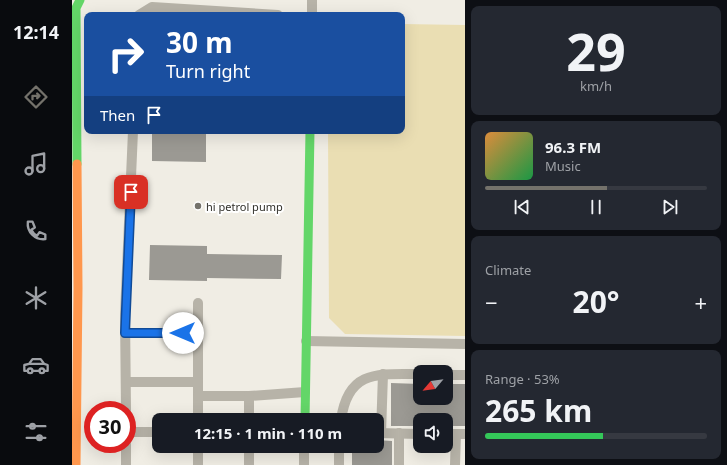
<!DOCTYPE html>
<html lang="en">
<head>
<meta charset="utf-8">
<style>
	:root { --surface:#171b24; --page:#242831; --text:#f1f3f6; --muted:#9ea1a6; --line:#363941; --accent:#74726b }
	body { margin:0; font-family:"Noto Sans",sans-serif; background:var(--page); color:var(--text); height:100vh; display:flex; flex-direction:column; font-size:15px; white-space:nowrap }
	* { box-sizing:border-box; margin:0 }
	p { font-size:13px; color:var(--muted) }
	.icon { flex:none; width:22px; height:22px; fill:none; stroke:currentColor; stroke-width:2; stroke-linecap:round; stroke-linejoin:round }
	.map { position:relative; flex:1; overflow:hidden }
	.sheet { display:flex; flex-direction:column; gap:6px; padding:6px; background:#0d0f14; width:262px }
	.sheet>* { flex:none }
	.guide { position:absolute; left:12px; top:12px; width:321px; height:122px; border-radius:8px; box-shadow:0 4px 16px #0002; background:#1a4fa0; color:#fff; overflow:hidden }
	.needle { width:26px; rotate:241deg }
	.tools { position:absolute; left:341px; top:365px; display:grid; gap:8px }
	.tools a { display:grid; place-items:center; width:40px; height:40px; border-radius:8px; background:var(--surface); box-shadow:0 4px 16px #0002; font-size:20px }
	.speed { position:absolute; left:12px; top:401px; display:flex; gap:8px; font-size:20px; font-weight:700; text-align:center }
	.speed>* { display:grid; place-content:center; width:52px; height:52px; border-radius:50%; background:var(--surface); box-shadow:0 4px 16px #0002; line-height:1 }
	.speed .limit { border:6px solid #d22; background:#fff; color:#111 }
	.pin { position:absolute; display:grid; place-items:center; width:34px; height:34px; color:#fff; margin:-17px; border-radius:8px; box-shadow:0 2px 6px #0006 }
	.me { position:absolute; width:44px; margin:-22px; rotate:270deg; stroke-linejoin:round; filter:drop-shadow(0 0 3px #0008) }
	.turn { display:flex; align-items:center; gap:14px; height:84px; padding:0 16px; font-size:18px }
	.turn .icon { width:52px; height:52px; stroke-width:2.5 }
	.turn b { display:block; font-size:28px; line-height:34px }
	.then { display:flex; align-items:center; height:38px; padding:0 16px; background:#0003; gap:8px; font-size:15px }
	.big { font-size:30px; font-weight:700; line-height:1.1 }
	.sheet .tile { flex:1; display:flex; flex-direction:column; justify-content:center; gap:6px; min-width:0; padding:0 14px; border-radius:8px; background:var(--page) }
	.sheet .dial { align-items:center; gap:0 }
	.dial b { font-size:52px; line-height:1 }
	.song { display:flex; align-items:center; gap:12px }
	.cover { width:48px; height:48px; border-radius:6px; background:linear-gradient(135deg,hsl(30 70% 55%),hsl(140 70% 35%)) }
	.played { height:4px; border-radius:2px; background:linear-gradient(90deg,var(--accent) 55%,var(--line) 55%) }
	.keys { display:flex; justify-content:space-around; direction:ltr }
	.heat { display:flex; justify-content:space-between; align-items:center; font-size:22px; direction:ltr }
	.charge { height:6px; border-radius:3px; background:linear-gradient(90deg,#34c759 53%,var(--line) 0) }
	.trip { position:absolute; left:80px; top:413px; width:232px; height:40px; border-radius:8px; background:var(--surface); box-shadow:0 4px 16px #0002; font-weight:700; line-height:40px; text-align:center }
	main { display:flex; flex:1; min-height:0 }
	.menu { display:flex; flex-direction:column; width:72px; justify-content:space-around; align-items:center; background:#090b0e; color:var(--muted) }
	.menu .icon { width:28px; height:28px }
	.menu .selected { color:var(--accent) }
	.menu b { font-size:18px; color:var(--text) }
	.map>svg:first-child { display:block }
	.green { fill:#eadeb3 }
	.building { fill:#9b9993 }
	.lines { fill:none; stroke-linecap:round; stroke-linejoin:round }
	.street { stroke:#b7b3a8; stroke-width:10 }
	.fast { stroke:#63d668; stroke-width:9 }
	.slow { stroke:#ff974d; stroke-width:9 }
	.route-casing { stroke:#114b97; stroke-width:10 }
	.route { stroke:#1a73e8; stroke-width:7 }
	.poi-dot { fill:#74726b; stroke:#fff; stroke-width:1.5 }
	.labels { text-anchor:middle; dominant-baseline:central; stroke-width:4; stroke-linejoin:round; paint-order:stroke }
	.poi-label { font-size:11px; fill:#31302a; stroke:#fff; text-anchor:start }
</style>
</head>
<body>
<main>
<nav class="menu">
<b>12:14</b>
<svg class="icon selected" aria-label="directions" viewBox="0 0 24 24"><path d="M12 3l9 9-9 9-9-9zM9 14v-3h6M13 9l2 2-2 2"/></svg>
<svg class="icon" aria-label="music" viewBox="0 0 24 24"><path d="M9 18V5l10-2v13"/><circle cx="6" cy="18" r="3"/><circle cx="16" cy="16" r="3"/></svg>
<svg class="icon" aria-label="phone" viewBox="0 0 24 24"><path d="M5 4h4l2 5-3 2q2 4 5 5l2-3 5 2v4C11 20 4 13 5 4z"/></svg>
<svg class="icon" aria-label="climate" viewBox="0 0 24 24"><path d="M12 3v18M4 7l16 10M4 17L20 7"/></svg>
<svg class="icon" aria-label="car" viewBox="0 0 24 24"><path d="M5 17H2v-5l4-1 3-4h7l3 4 3 1v5h-3M9 17h6M6 11h13"/><circle cx="7" cy="17" r="2"/><circle cx="17" cy="17" r="2"/></svg>
<svg class="icon" aria-label="filters" viewBox="0 0 24 24"><path d="M4 7h16M4 17h16"/><circle cx="9" cy="7" r="2"/><circle cx="15" cy="17" r="2"/></svg>
</nav>
<div class="map">
<svg width="393" height="465" viewBox="0 0 393 465">
	<rect width="100%" height="100%" fill="#f0ede4"/>
	<polygon class="green" points="330,24 393,25 393,336 273,334 257,318 256,131 330,131"/>
	<g class="building">
		<polygon points="80,132 134,133 134,162 80,161"/>
		<polygon points="78,245 135,246 135,254 210,255 209,279 135,278 135,281 77,280"/>
		<polygon points="319,383 348,384 348,398 374,398 374,384 393,384 393,426 374,426 374,420 348,420 348,426 319,426"/>
		<polygon points="305,440 320,441 320,465 280,465 280,446 305,446"/>
	</g>
	<g class="lines">
		<g class="street">
			<polyline points="67,15 80,7 206,15"/>
			<polyline points="240,15 240,0"/>
			<polyline points="126,303 126,420"/>
			<polyline points="53,333 126,333"/>
			<polyline points="234,341 393,344"/>
			<polyline points="374,375 393,375"/>
			<polyline points="54,382 126,382"/>
			<polyline points="126,396 177,396 233,392"/>
			<polyline points="177,396 177,420"/>
			<polyline points="54,410 53,314 61,131"/>
			<path d="M269,420C276,369 307,374 348,374"/>
			<polyline points="55,432 87,432"/>
			<polyline points="305,433 348,434"/>
			<polyline points="309,433 311,374"/>
			<polyline points="374,434 393,434"/>
			<polyline points="54,444 54,465"/>
			<polyline points="126,446 126,465"/>
			<polyline points="177,446 177,465"/>
			<polyline points="232,465 232,446"/>
			<polyline points="267,465 267,446"/>
			<polyline points="327,465 327,433"/>
			<polyline points="383,465 384,434"/>
		</g>
		<g class="fast">
			<polyline points="5,164 4,8 8,0"/>
			<polyline points="233,420 238,131"/>
		</g>
		<polyline class="slow" points="4,465 6,288 5,164"/>
	</g>
	<g class="lines">
		<g class="route-casing">
			<polyline id="route" points="59,192 53,333 111,333"/>
		</g>
		<use href="#route" class="route"/>
	</g>
	<circle class="poi-dot" cx="126" cy="206" r="4"/>
	<g class="labels">
		<g class="poi-label">
			<text x="134" y="206">hi petrol pump</text>
		</g>
	</g>
</svg>
<div class="tools">
<a><svg class="needle" viewBox="-14 -14 28 28"><path d="M0-13l5 13h-10z" fill="#e53935"/><path d="M0 13l5-13h-10z" fill="#9ea1a6"/></svg></a>
<a><svg class="icon" aria-label="sound" viewBox="0 0 24 24"><path d="M4 9h4l5-4v14l-5-4H4zM17 9q2 3 0 6"/></svg></a>
</div>
<div class="speed"><div class="limit">30</div></div>
<div class="pin" style="left:59px;top:192px;background:#d93025"><svg class="icon" aria-label="arrive" viewBox="0 0 24 24"><path d="M6 21V4h12l-3 4 3 4H6"/></svg></div>
<svg class="me" style="left:111px;top:333px" viewBox="-20 -20 40 40"><circle r="19" fill="#fff"/><path d="M0-13L10 11 0 6-10 11z" fill="#1a73e8"/></svg>
<div class="trip">12:15 · 1 min · 110 m</div>
<div class="guide">
<div class="turn"><svg class="icon" aria-label="right" viewBox="0 0 24 24"><path d="M7 20v-9h11M14 6l5 5-5 5"/></svg><div><b>30 m</b>Turn right</div></div>
<div class="then">Then<svg class="icon" aria-label="arrive" viewBox="0 0 24 24"><path d="M6 21V4h12l-3 4 3 4H6"/></svg></div>
</div>
</div>
<section class="sheet">
<div class="tile dial"><b>29</b><p>km/h</p></div>
<div class="tile">
<div class="song"><i class="cover"></i><div><b>96.3 FM</b><p>Music</p></div></div>
<div class="played"></div>
<div class="keys"><svg class="icon" aria-label="previous" viewBox="0 0 24 24"><path d="M18 5L8 12l10 7zM5 5v14"/></svg><svg class="icon" aria-label="pause" viewBox="0 0 24 24"><path d="M8 5v14M16 5v14"/></svg><svg class="icon" aria-label="next" viewBox="0 0 24 24"><path d="M6 5l10 7-10 7zM19 5v14"/></svg></div>
</div>
<div class="tile"><p>Climate</p>
<div class="heat"><a>−</a><b class="big">20°</b><a>+</a></div>
</div>
<div class="tile"><p>Range · 53%</p><b class="big">265 km</b><div class="charge"></div></div>
</section>
</main>
</body>
</html>
